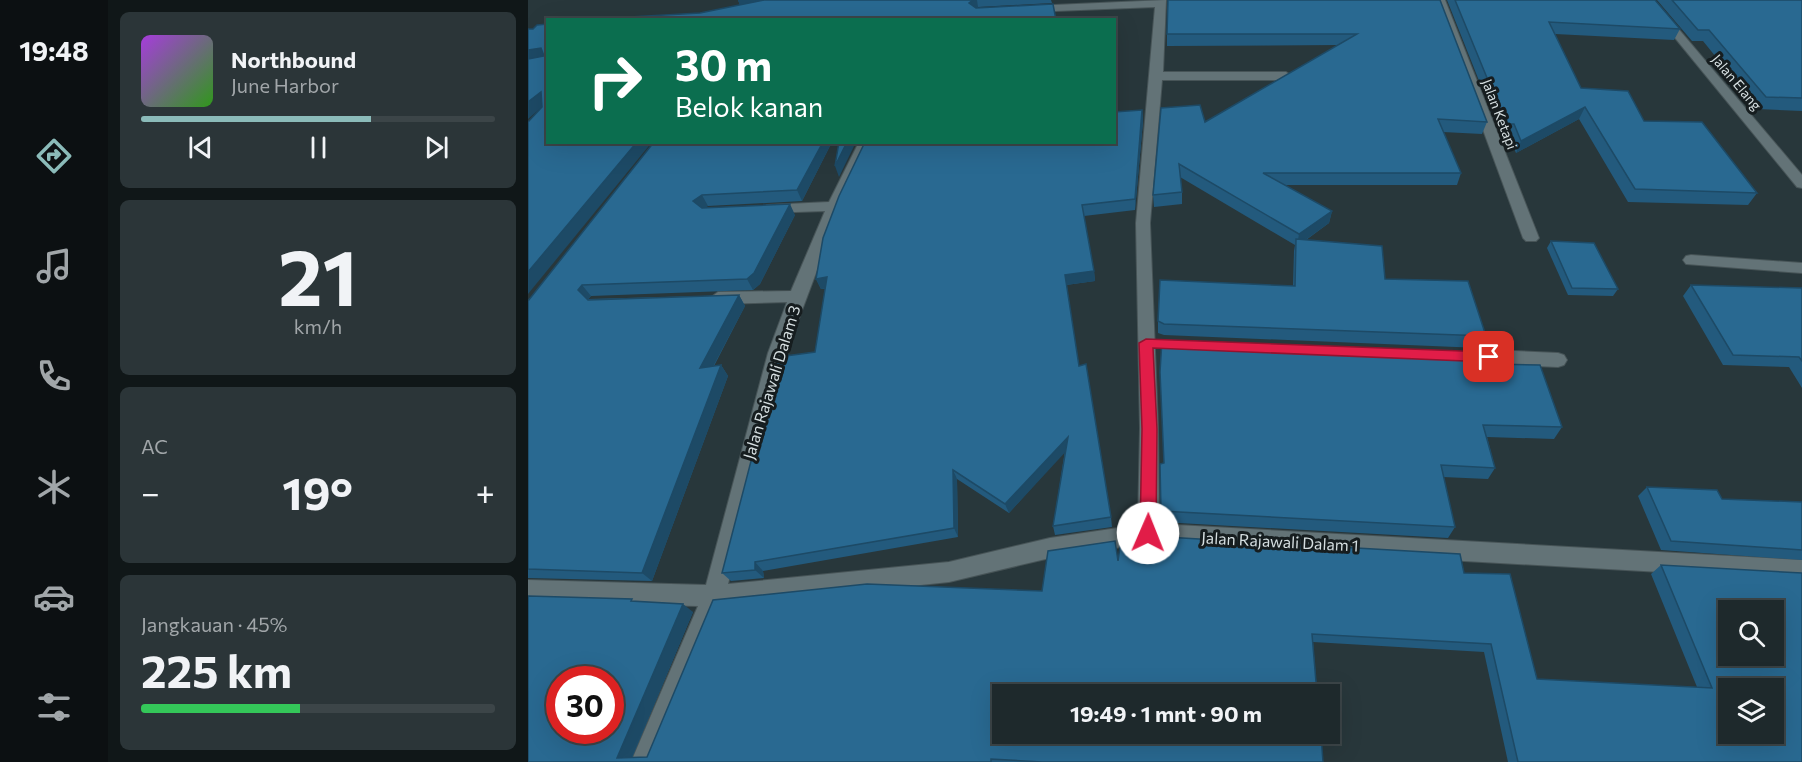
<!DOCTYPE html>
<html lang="id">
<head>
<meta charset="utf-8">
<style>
	:root { --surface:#1e292c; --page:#2b3538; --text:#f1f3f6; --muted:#a1a6a9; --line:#3c4548; --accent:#8bbbb9 }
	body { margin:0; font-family:Commissioner,sans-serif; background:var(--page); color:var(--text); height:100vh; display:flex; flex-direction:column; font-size:22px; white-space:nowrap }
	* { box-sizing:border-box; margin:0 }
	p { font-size:20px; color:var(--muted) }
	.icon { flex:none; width:33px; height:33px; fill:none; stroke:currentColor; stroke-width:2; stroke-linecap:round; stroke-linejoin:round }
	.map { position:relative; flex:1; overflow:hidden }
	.drawer { display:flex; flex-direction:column; gap:12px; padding:12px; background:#101718; width:420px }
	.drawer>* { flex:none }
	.hud { position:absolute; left:18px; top:18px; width:570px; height:126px; border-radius:0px; box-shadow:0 6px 24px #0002,0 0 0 2px var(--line); background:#0b6e4f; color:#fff; overflow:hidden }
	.buttons { position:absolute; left:1190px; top:600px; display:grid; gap:12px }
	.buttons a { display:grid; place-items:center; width:66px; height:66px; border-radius:0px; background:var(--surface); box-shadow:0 6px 24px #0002,0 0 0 2px var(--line); font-size:30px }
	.speed { position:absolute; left:18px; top:666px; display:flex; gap:12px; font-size:30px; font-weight:700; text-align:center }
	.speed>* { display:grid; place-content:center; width:78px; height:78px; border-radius:50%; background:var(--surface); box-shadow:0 6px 24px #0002,0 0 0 2px var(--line); line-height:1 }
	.speed .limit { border:9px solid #d22; background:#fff; color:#111 }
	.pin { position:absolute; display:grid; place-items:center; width:51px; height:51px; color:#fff; margin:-26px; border-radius:12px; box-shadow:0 3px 9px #0006 }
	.me { position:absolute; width:66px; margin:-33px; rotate:1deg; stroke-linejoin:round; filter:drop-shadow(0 0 4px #0008) }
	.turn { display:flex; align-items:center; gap:21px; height:126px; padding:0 30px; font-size:27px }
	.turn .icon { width:78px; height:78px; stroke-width:2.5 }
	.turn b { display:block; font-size:42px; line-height:51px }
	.big { font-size:45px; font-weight:700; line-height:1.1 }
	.drawer .tile { flex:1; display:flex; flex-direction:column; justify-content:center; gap:9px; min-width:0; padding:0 21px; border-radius:9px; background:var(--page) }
	.drawer .dial { align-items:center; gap:0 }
	.dial b { font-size:78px; line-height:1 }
	.song { display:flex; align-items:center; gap:18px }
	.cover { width:72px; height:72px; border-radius:9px; background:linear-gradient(135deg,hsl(280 70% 55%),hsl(110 70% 35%)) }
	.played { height:6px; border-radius:3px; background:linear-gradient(90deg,var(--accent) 65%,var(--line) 65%) }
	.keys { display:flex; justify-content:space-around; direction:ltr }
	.heat { display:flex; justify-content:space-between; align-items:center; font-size:33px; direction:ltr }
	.charge { height:9px; border-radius:4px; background:linear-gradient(90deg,#34c759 45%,var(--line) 0) }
	.trip { position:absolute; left:464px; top:684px; width:348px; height:60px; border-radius:0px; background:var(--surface); box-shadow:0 6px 24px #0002,0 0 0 2px var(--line); font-weight:700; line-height:60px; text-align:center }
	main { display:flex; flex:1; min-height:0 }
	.menu { display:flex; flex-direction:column; width:108px; justify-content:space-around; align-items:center; background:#0c1012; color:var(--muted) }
	.menu .icon { width:42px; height:42px }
	.menu .on { color:var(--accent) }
	.menu b { font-size:27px; color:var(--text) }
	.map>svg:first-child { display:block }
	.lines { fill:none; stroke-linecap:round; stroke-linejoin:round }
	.minor-casing { stroke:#475457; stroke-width:2 }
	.minor { fill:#637377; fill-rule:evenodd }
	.wall { fill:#235a7d }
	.shaded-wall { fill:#1d4a66 }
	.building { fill:#296991; stroke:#1d4a66; stroke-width:1.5; fill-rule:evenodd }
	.route { fill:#e11d48; stroke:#92132f; stroke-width:1.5 }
	.labels { text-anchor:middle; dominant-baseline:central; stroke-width:6; stroke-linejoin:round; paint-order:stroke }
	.far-street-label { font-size:14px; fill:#d6dfe1; stroke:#161d1f }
	.street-label { font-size:16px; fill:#d6dfe1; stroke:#161d1f }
</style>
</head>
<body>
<main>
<nav class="menu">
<b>19:48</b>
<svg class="icon on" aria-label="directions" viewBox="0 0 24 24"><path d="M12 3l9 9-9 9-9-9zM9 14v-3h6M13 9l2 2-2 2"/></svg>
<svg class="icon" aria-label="music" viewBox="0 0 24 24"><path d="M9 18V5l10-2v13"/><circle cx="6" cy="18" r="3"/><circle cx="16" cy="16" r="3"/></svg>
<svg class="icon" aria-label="phone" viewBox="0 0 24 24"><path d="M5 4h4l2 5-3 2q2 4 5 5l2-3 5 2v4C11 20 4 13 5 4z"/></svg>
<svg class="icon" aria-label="climate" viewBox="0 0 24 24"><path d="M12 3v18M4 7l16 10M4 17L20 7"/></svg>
<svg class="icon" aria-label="car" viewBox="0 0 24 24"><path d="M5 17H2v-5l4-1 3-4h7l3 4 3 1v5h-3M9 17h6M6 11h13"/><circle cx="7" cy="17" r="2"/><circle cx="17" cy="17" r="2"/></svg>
<svg class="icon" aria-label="filters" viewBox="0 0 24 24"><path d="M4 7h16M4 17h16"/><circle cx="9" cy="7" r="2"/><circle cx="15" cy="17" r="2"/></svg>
</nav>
<section class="drawer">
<div class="tile">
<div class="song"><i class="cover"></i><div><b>Northbound</b><p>June Harbor</p></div></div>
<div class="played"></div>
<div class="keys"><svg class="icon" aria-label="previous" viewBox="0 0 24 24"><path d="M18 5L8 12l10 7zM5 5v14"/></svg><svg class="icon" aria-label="pause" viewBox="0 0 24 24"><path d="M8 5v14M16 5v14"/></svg><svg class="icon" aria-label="next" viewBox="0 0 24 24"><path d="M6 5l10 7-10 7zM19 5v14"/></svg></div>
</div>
<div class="tile dial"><b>21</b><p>km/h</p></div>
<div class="tile"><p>AC</p>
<div class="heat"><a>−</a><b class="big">19°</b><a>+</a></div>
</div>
<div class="tile"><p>Jangkauan · 45%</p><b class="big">225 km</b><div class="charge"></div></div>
</section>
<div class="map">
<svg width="1274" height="762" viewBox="0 0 1274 762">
	<rect width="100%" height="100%" fill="#28373b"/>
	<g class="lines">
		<g class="minor-casing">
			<g id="minor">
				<polygon points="638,0 635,72 758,72 764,76 758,80 634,80 622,223 630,428 631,524 1274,560 1274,580 620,543 522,558 421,582 193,606 129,762 103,762 170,606 0,602 0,580 178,585 240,353 259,302 190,304 182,298 190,292 263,291 297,211 239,213 232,209 239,205 301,202 331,142 344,142 313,206 258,353 200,584 421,562 522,538 610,525 612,428 608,223 627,7 503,12 498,9 503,6"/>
				<polygon points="907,0 917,0 1011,238 1008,241 998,241 995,238"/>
				<polygon points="1116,0 1126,0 1274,175 1274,188 1269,187"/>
				<polygon points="1163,255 1274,263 1274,273 1158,264 1155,260 1158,256"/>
				<polygon points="942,349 1030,353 1036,355 1039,360 1036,365 1030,367 942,363 936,361 933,356 936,351"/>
			</g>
		</g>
		<use href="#minor" class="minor"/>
	</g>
	<g class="wall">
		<polygon points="210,0 523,0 524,3 450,7 449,8 172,13 212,5"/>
		<polygon points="912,0 959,122 954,134 915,132 933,173 929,185 757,185 804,211 801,223 778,240 857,279 958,336 952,348 636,335 630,333 630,321 765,286 766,251 767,245 652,177 654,192 654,204 626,207 625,195 677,122 810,45 639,46 639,34"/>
		<polygon points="919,0 1127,0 1152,29 1146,40 1027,34 1053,88 1116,121 1229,193 1220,205 1100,202 1051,119 988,153 981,136 973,136"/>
		<polygon points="1129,0 1274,0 1274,111 1230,109 1175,41 1164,41"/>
		<polygon points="614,110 615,121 607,210 556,216 566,271 567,281 538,285 551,366 583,517 584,527 527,535 525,526 537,451 481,513 429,479 430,537 235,571 236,578 203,581 194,573 287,352 297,289 293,289 288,279"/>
		<polygon points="126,142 304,142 274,201 180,206 177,207 267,215 232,284 225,290 63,296 60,299 211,295 217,306 186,366 193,365 200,376 124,581 0,578 0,301"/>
		<polygon points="1023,241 1090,289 1085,296 1040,295 1019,248"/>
		<polygon points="1163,285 1274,288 1274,388 1261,367 1195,365 1155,296"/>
		<polygon points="967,364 1034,427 1026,439 959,437 967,468 960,479 915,477 927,527 920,538 633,522 632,464"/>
		<polygon points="1119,487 1194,499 1274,502 1274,560 1133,550 1110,496"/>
		<polygon points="590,561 936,573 1009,679 1169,687 1123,574 1133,565 1274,762 980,762 956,652 785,642 795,762 0,762 108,602 165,612 104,758 119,757 514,591"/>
	</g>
	<g class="shaded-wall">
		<polygon points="210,0 244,0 212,6"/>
		<polygon points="445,0 449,0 450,7 443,13 441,3"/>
		<polygon points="13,48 20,58 0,60 0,50"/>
		<polygon points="13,92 20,102 0,119 0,102"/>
		<polygon points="1057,107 1051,119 988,153 993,141"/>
		<polygon points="614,110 615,121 607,210 607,199"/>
		<polygon points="109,142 124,142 0,294 0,272"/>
		<polygon points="295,142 304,142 274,201 269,190"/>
		<polygon points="319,142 328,142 311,177 307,166"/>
		<polygon points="174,195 180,206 171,211 165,201"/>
		<polygon points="262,204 267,215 232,284 225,290 219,279"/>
		<polygon points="804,211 801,223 769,246 771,234"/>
		<polygon points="566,271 567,281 538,285 537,275"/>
		<polygon points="299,277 304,288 293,289 288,279"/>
		<polygon points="54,285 63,296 59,301 50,290"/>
		<polygon points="211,295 217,306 179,378 172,368"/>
		<polygon points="193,365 200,376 124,581 114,573"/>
		<polygon points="540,437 542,447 481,513 477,504"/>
		<polygon points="425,470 429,479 430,537 426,528"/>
		<polygon points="227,562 235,571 236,578 227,570"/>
		<polygon points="155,604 165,612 102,762 89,758"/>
	</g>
	<g class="building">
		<polygon points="236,0 445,0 441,3 448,8 525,4 528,20 48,20 172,13"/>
		<polygon points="640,0 912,0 959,122 910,119 933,173 735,173 804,211 771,234 651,164 654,192 625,195 633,108 672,105 677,122 829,34 639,34"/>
		<polygon points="927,0 1127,0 1152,29 1021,22 1053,88 1100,91 1116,121 1174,122 1229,193 1107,189 1057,107 993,141 986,124 978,124"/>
		<polygon points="1144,0 1274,0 1274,98 1238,97 1181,30 1170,30"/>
		<polygon points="20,24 20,142 109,142 0,272 0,122 14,107 13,92 0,102 0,59 16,56 13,48 0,50 0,29 5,29 9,25"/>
		<polygon points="614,110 607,199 554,205 566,271 537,275 551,366 558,364 583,517 525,526 540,437 477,504 425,470 426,528 227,562 227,570 194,573 250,357 287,352 299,277 288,279 295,238 311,196 337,142 586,142 586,112"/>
		<polygon points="126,142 295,142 269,190 174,195 165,201 174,208 262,204 226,273 219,279 54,285 50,290 60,300 211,295 172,368 193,365 114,573 0,569 0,301"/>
		<polygon points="311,142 319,142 307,166"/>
		<polygon points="768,239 854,246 857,279 940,281 958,336 636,324 630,321 632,280 767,286"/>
		<polygon points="1023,241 1066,243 1090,289 1044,288"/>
		<polygon points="1163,285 1274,288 1274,361 1271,357 1205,355"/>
		<polygon points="634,340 964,354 967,364 1012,365 1034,427 955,425 967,468 913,465 927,527 633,511 632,464 636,463 632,372"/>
		<polygon points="1119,487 1189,490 1194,499 1274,502 1274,550 1143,541"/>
		<path d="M620,536L932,554L936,573L982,574L1009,679L1184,688L1133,565L1274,573V762H990L963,644L784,634L789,694H474V734H793L795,762H514L463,759V762H0V596L104,599L103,601L155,604L89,758L119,757L185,600L339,584L514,591L520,551L587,541L590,561L593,540ZM1200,610H1245V656H1200ZM32,680H82V730H32ZM1200,688H1245V734H1200Z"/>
	</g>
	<polygon class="route" points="618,339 961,352 968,357 961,362 625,348 629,429 628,533 626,538 620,540 615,538 612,533 614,429 611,343"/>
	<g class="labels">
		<g class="far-street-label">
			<text transform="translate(1209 82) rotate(50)">Jalan Elang</text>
			<text transform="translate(972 114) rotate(69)">Jalan Ketapi</text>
		</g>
		<g class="street-label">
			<text transform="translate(243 382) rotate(-73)">Jalan Rajawali Dalam 3</text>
			<text transform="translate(752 541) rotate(3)">Jalan Rajawali Dalam 1</text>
		</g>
	</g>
</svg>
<div class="buttons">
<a><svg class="icon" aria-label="search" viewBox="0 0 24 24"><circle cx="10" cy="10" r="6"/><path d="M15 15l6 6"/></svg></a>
<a><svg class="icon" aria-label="layers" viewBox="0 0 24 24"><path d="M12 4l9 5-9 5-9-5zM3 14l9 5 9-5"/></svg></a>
</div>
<div class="speed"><div class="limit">30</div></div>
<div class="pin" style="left:961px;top:357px;background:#d93025"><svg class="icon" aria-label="arrive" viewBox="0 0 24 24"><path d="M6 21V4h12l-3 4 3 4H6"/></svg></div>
<svg class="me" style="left:620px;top:533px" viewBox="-20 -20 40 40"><circle r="19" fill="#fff"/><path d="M0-13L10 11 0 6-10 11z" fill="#e11d48"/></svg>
<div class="trip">19:49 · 1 mnt · 90 m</div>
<div class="hud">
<div class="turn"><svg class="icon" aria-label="right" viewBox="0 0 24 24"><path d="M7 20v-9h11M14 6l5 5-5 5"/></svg><div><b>30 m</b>Belok kanan</div></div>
</div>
</div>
</main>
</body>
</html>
